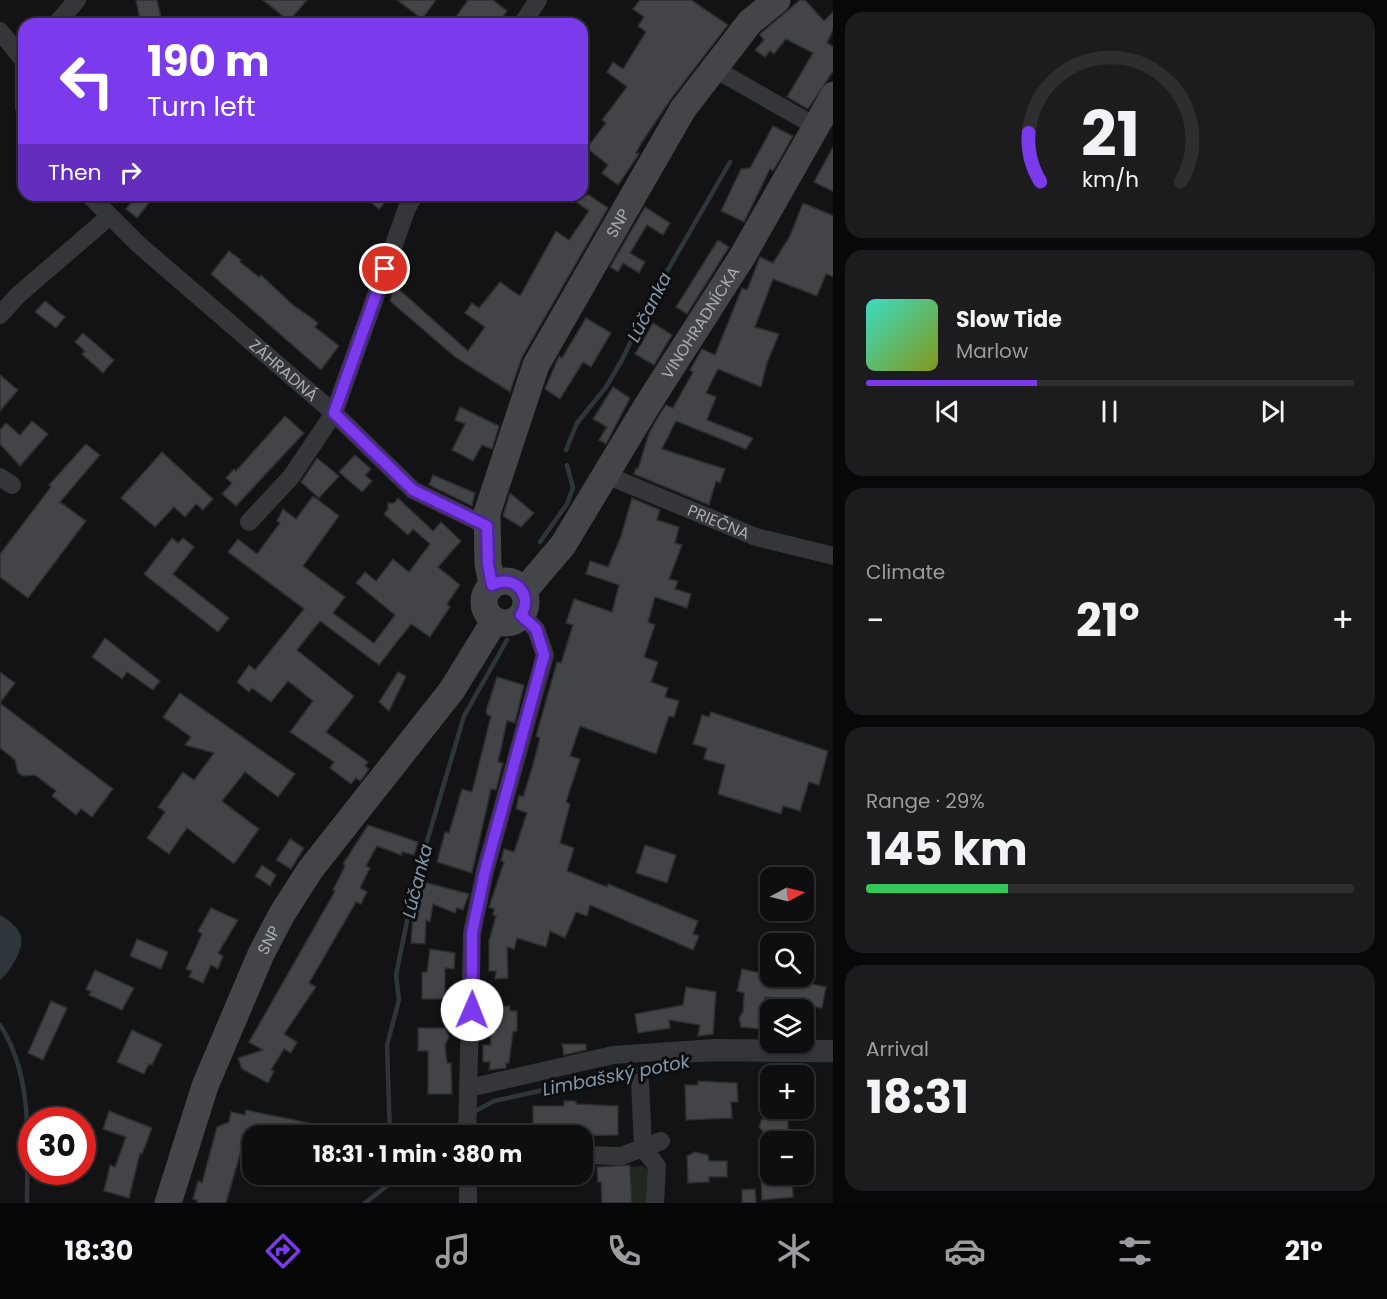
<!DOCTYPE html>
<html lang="en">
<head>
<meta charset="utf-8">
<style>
	:root { --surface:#0e0e10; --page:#1c1c1e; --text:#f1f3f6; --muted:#9b9c9f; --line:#2e2e30; --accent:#7c3aed }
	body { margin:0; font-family:Poppins,sans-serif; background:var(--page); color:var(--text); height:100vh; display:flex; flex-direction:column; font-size:22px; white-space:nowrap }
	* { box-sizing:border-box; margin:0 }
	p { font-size:20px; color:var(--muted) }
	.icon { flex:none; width:33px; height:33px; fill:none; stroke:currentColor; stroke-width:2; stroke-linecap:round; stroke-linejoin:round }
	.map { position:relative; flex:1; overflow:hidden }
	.sheet { display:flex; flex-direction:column; gap:12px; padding:12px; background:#080809; width:554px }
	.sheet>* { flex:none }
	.banner { position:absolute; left:18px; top:18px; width:570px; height:183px; border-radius:18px; box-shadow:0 2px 4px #0004,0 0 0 2px var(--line); background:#7c3aed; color:#fff; overflow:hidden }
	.needle { width:39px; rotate:83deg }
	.buttons { position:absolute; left:760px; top:867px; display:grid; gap:12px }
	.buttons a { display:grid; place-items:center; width:54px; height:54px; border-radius:12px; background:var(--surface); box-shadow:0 2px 4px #0004,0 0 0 2px var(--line); font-size:30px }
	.speed { position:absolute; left:18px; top:1107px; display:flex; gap:12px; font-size:30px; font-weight:700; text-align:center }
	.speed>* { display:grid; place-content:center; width:78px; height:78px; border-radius:50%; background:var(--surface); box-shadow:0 2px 4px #0004,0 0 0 2px var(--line); line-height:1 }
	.speed .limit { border:9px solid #d22; background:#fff; color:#111 }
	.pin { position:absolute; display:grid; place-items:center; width:51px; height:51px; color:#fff; margin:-26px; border:3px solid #fff; border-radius:50%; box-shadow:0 2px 6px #0007 }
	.me { position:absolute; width:66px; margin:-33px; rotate:1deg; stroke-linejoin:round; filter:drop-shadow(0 0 4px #0008) }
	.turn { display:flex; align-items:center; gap:21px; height:126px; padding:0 30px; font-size:27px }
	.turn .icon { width:78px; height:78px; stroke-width:2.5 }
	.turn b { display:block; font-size:42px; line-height:51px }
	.then { display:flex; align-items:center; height:57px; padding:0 30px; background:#0003; gap:12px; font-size:22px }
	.big { font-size:45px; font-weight:700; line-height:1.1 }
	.sheet .card { flex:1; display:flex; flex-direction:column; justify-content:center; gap:9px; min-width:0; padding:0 21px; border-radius:18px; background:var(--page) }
	.sheet .dial { align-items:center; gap:0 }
	.dial svg { height:156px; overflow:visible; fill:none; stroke:var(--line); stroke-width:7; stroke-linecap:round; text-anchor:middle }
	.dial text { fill:var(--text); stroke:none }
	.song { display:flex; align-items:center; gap:18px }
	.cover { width:72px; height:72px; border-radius:9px; background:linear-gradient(135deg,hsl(170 70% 55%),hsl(70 70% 35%)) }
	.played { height:6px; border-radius:3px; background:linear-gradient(90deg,var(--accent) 35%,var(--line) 35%) }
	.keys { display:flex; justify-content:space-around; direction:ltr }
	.heat { display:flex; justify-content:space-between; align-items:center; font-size:33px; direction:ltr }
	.charge { height:9px; border-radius:4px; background:linear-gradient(90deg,#34c759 29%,var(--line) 0) }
	.trip { position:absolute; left:242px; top:1125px; width:351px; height:60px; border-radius:18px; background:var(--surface); box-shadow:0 2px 4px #0004,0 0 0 2px var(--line); font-weight:700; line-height:60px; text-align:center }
	.tab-bar { display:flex; height:96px; justify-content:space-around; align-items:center; background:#060606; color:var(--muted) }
	.tab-bar .icon { width:42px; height:42px }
	.tab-bar .current { color:var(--accent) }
	.tab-bar b { font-size:27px; color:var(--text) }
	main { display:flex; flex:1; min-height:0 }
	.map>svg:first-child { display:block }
	.green { fill:#202721 }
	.water { fill:#2e363c }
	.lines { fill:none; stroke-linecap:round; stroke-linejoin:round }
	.stream { stroke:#2e363c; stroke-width:4.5 }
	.building { fill:#424448; stroke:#2e2e31; stroke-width:1.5 }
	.street { stroke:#353639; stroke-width:18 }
	.secondary { stroke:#434549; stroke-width:27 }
	.route-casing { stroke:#51269a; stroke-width:15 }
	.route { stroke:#7c3aed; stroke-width:10 }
	.labels { text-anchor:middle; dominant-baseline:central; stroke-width:6; stroke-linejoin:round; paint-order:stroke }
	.street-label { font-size:16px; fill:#a7abb4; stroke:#0e0e10 }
	.water-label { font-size:18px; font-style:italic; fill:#8198ab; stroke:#0e0e10 }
</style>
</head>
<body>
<main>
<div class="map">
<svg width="834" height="1203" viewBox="0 0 834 1203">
	<rect width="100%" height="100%" fill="#131315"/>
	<polygon class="green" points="643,1166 650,1171 650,1203 632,1203 631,1167"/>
	<path class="water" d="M0,915C18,926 28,936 17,957C12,965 8,974 0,980Z"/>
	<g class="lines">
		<g class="stream">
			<polyline points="566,450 577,423 606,387 622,360 650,301 730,162"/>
			<polyline points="540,542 567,504 573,488 567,465"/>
			<path d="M0,1025C34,1077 27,1143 27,1203"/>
			<polyline points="472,1113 494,1101 674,1061 716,1059 834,1060"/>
			<polyline points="390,1136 387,1045 399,1000 396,975 415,882 464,716 507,640"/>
			<polyline points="448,1136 461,1122"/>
			<polyline points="383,1188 387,1174"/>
			<polyline points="365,1203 402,1174"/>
		</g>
	</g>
	<g class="building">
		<polygon points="136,0 157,0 162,22 141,24"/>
		<polygon points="263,0 307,0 289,21"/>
		<polygon points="397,0 436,0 422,19"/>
		<polygon points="468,0 493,0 507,11 497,24 451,24"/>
		<polygon points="640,0 691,0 728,25 671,99 642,142 636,153 639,154 618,185 602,173 608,165 587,148 606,123 602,120 627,87 607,72 613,62 623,69 646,32 638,26 644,17 633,9"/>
		<polygon points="800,0 805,0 824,21 834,11 834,28 827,43 834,47 834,70 808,109 787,97 813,53 786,39 774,54 770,51 765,57 755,50 764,40 760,35 761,33"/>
		<polygon points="773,126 793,136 773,171 770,169 744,222 721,211 741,169 750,168"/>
		<polygon points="834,145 834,192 814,182"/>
		<polygon points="137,195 155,195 137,218 126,209"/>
		<polygon points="362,195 391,195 379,209"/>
		<polygon points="566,195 589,195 608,208 522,357 510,392 455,357 390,301 394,285 468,351 485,327 465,313 472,303 479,308 500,282 520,296 556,231 569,240 589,211"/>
		<polygon points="803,203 834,216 834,277 826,274 817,296 773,279 755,327 779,334 767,363 761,387 718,369 706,393 716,397 707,420 753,438 746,449 676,421 662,449 725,469 720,483 716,481 709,505 634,474 636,468 638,469 649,433 661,412 666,405 673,408 693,372 690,370 702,349 715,355 742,288 747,290 760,257 773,263 790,236"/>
		<polygon points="645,207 670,223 663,235 647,225 630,253 645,262 639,273 623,263 618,272 610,267"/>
		<polygon points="718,240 729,247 687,314 676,307"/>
		<polygon points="229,251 241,260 240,262 259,277 261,275 293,305 313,319 318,323 315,327 339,346 321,370 211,274"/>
		<polygon points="45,301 65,317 56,328 35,312"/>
		<polygon points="586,318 611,333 591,367 583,362 560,399 545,389 559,356 562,358"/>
		<polygon points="653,323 672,335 654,365 635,354"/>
		<polygon points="83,333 114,360 103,373 82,354 85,351 75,342"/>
		<polygon points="0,375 18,390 0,411"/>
		<polygon points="613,387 630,398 606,444 599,440 607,427 593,419"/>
		<polygon points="460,407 499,426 492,449 482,445 473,461 452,450 465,424 455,420"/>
		<polygon points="285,416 304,433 236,506 222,494 232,483 226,478 234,469 236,471"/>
		<polygon points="32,421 48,434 20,466 0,444 0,430 6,423 20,435"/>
		<polygon points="86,444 100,455 60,502 86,521 28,598 0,577 0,554 51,487 49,485"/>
		<polygon points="162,452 213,499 203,510 196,504 185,517 174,507 155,527 121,498"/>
		<polygon points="355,455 371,469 365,475 372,481 362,492 339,472"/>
		<polygon points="317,458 339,476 319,498 301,482"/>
		<polygon points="433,475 475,493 472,506 429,485"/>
		<polygon points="510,493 534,513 521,527 503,516"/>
		<polygon points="313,496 339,516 303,566 345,597 333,613 374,643 395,615 356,583 365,572 376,581 393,559 409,572 430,544 413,529 408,535 384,514 388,509 388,503 394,503 398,498 433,531 441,522 461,541 438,567 460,585 447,604 450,607 430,637 411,624 379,665 320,621 297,650 354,696 326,732 368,762 365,766 369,769 363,778 360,781 356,778 351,784 330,768 334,762 290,732 313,701 288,681 271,702 252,688 249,692 237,682 249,665 255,670 304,609 228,552 238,539 257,554 280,523 277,521 283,509 296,519"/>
		<polygon points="632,498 660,510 657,520 679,527 675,543 682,545 669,579 678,581 675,589 691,594 687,608 655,597 648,622 655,625 644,657 658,662 651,682 668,688 665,697 679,701 674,717 669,716 656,754 580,726 570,756 580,759 566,802 570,804 560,843 574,848 567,871 607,887 608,884 698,921 693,934 699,936 693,950 590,905 587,916 576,912 565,938 550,931 546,947 517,938 514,949 507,947 508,978 495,979 496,971 489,971 489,941 496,916 493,915 494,909 489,907 504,862 501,861 504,849 514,852 527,813 516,809 519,795 523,797 532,768 540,738 536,736 557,662 561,663 573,625 566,623 574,599 612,612 619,585 586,574 590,561 608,567 621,536"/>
		<polygon points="172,538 178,543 183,538 194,547 173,574 229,618 218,632 144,574"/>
		<polygon points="105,638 160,681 153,690 127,672 122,679 92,657"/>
		<polygon points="0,672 15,683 0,703 113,789 92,817 81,809 76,815 52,796 56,791 35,775 23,776 18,773 15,760 0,748"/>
		<polygon points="398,672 406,676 389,711 379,702"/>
		<polygon points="497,677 524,685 515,723 507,721 498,762 503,763 496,790 491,789 472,873 437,862 445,832 449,833 462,789 472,792 491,716 487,715 486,711"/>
		<polygon points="180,693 295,774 278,797 245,772 222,801 259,829 234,864 187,828 169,854 147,838 165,812 158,807 183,772 194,780 214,753 185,745 191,737 163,717"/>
		<polygon points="711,712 828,751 819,785 809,782 800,811 783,806 781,814 718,794 725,765 704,759 707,748 693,744 702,715 709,717"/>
		<polygon points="368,825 418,842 414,855 402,852 401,855 377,846 366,866 370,868 360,888 367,892 361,904 356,902 309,983 316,987 284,1034 297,1042 291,1053 284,1049 271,1070 274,1071 268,1083 242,1069 238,1058 263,1050 249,1042 335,891 333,890 345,866 343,864"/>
		<polygon points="290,839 304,848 291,869 276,860"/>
		<polygon points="645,845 676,855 667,883 636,873"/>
		<polygon points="262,865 276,875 270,886 255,876"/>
		<polygon points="420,881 469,894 463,910 457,908 455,913 433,904 430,922 426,920 425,944 411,943 413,914 411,914"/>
		<polygon points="211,908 238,920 218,953 223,956 218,969 211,965 203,983 189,977 192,971 186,969 202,934 198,931"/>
		<polygon points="137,939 168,952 161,969 130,956"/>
		<polygon points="430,949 455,953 454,969 445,968 445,999 422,999 422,972 427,972"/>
		<polygon points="742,969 826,987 822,1008 765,997 761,1029 741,1027 739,1018 743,1012 744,993 737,991"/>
		<polygon points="95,970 134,988 122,1010 89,995 91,992 86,989"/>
		<polygon points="686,987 716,992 713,1034 698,1036 700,1025 669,1020 670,1028 638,1033 635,1014 683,1005"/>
		<polygon points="51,1001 67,1008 43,1060 28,1053"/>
		<polygon points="510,1006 510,1011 517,1011 517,1031 513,1032 509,1063 506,1063 506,1068 489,1070 490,1062 483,1062 483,1045 491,1045 489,1007"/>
		<polygon points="418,1028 445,1028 449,1037 445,1045 447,1063 451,1063 452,1094 428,1094 428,1051 418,1051"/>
		<polygon points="132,1030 162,1044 152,1065 149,1064 144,1074 117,1062"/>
		<polygon points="562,1044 586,1044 586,1050 564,1055"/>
		<polygon points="698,1081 737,1083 738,1102 731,1102 732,1118 686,1120 685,1085 698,1085"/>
		<polygon points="564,1101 576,1101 576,1104 618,1106 618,1135 533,1136 533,1106 564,1106"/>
		<polygon points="246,1110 314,1124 343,1132 342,1136 252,1136 252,1142 244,1140 226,1203 197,1203 197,1200 193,1199 198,1181 202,1183 217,1127 229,1122 231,1112 245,1115"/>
		<polygon points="109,1111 152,1128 142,1154 140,1153 129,1198 104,1191 110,1165 115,1167 126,1137 103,1129"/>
		<polygon points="788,1118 788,1142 763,1142 763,1131 759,1127 762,1119"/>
		<polygon points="695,1152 708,1155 709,1161 727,1161 727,1177 709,1177 709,1182 688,1183 687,1156"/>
		<polygon points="630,1165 632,1203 602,1203 601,1182 598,1182 597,1167"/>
		<polygon points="761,1174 792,1174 793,1197 762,1200"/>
		<polygon points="755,1189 756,1203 742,1203 742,1190"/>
	</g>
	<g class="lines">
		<g class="street">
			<polyline points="56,24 77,0"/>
			<polyline points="522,24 538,0"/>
			<polyline points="0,31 24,61"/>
			<polyline points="24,66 24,108"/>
			<polyline points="713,68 815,126"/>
			<path id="s1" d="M89,195L138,244L334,413L407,208L414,195"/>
			<polyline points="0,315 18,295 110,216"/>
			<path id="s2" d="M606,475L756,537L834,556"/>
			<polyline points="0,477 12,485"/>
			<polyline points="249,522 291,477 334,413 413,490 487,526"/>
			<polyline points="469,1088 613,1055 715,1048 834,1049"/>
			<polyline points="467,1136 472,933 485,871 545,655 536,629 521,615"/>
			<polyline points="582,1155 621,1156 643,1148 640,1082"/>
			<polyline points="468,1174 468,1203"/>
			<polyline points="655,1203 657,1166 643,1148 661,1141"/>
		</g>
		<g class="secondary">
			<circle cx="505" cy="602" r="21"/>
			<path id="s3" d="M492,585L488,564L487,513L536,365L683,109L750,22L777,0"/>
			<path id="s4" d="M522,589L529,585L563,545L648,404L742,257L834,95"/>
			<path id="s5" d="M168,1203L205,1086L261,954L282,914L310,870L452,690L495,620"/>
		</g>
	</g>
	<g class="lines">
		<g class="route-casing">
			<path id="route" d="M385,269L334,413L413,490L487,526L488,564L492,585C513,573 534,594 521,615L536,629L544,655L485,871L472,933V1010"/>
		</g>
		<use href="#route" class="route"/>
	</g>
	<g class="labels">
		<g class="street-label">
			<text stroke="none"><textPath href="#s3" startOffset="392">SNP</textPath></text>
			<text stroke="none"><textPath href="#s4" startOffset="322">VINOHRADNÍCKA</textPath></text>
			<text stroke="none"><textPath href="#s1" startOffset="262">ZÁHRADNÁ</textPath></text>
			<text stroke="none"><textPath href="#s2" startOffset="122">PRIEČNA</textPath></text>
			<text stroke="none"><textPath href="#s5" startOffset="282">SNP</textPath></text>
		</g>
		<g class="water-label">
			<text transform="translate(649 307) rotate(-63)">Lúčanka</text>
			<text transform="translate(417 881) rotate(-76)">Lúčanka</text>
			<text transform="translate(616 1075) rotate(-11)">Limbašský potok</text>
		</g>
	</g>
</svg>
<div class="buttons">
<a><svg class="needle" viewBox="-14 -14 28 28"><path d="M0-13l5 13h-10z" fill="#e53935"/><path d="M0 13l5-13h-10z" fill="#9b9c9f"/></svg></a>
<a><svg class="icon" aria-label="search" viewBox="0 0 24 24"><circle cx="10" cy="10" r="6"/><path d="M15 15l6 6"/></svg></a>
<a><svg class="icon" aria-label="layers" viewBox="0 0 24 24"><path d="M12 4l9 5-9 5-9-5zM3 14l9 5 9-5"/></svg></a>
<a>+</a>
<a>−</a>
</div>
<div class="speed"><div class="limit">30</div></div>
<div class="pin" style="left:385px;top:269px;background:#d93025"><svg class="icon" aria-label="arrive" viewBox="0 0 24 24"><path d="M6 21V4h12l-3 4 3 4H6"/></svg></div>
<svg class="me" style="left:472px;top:1010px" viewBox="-20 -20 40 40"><circle r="19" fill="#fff"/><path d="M0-13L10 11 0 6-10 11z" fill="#7c3aed"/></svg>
<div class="trip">18:31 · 1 min · 380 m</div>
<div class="banner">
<div class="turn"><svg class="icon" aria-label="left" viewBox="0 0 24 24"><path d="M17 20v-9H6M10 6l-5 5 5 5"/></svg><div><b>190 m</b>Turn left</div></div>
<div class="then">Then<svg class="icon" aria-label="right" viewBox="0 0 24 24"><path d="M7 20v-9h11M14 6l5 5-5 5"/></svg></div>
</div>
</div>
<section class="sheet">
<div class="card dial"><svg viewBox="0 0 100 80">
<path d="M14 69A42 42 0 1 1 86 69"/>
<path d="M14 69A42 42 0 0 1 8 44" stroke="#7c3aed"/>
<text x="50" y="56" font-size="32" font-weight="700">21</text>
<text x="50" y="72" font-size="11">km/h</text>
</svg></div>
<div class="card">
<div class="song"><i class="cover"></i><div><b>Slow Tide</b><p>Marlow</p></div></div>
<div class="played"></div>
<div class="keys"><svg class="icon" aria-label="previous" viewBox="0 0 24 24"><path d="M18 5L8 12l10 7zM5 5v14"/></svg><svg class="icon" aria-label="pause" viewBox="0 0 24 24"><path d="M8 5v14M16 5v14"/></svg><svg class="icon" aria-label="next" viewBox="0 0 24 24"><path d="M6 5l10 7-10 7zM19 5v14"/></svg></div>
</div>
<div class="card"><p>Climate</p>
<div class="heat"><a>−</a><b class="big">21°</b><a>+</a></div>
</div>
<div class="card"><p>Range · 29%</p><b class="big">145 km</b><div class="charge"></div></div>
<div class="card"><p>Arrival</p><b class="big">18:31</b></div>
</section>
</main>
<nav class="tab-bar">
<b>18:30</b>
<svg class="icon current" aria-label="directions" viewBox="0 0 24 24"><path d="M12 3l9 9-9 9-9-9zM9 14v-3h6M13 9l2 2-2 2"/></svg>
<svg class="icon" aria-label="music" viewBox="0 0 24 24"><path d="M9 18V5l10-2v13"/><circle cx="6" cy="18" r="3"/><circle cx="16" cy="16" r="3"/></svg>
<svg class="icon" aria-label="phone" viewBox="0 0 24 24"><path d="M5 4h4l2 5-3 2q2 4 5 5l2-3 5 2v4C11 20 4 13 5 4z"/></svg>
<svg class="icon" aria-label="climate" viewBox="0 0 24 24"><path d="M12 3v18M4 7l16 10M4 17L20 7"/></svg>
<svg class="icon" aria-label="car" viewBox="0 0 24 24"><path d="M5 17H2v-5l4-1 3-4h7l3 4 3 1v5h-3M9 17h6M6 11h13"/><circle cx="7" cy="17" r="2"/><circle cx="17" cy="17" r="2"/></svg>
<svg class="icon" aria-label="filters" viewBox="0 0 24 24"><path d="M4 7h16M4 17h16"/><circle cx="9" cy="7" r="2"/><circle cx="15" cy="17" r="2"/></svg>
<b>21°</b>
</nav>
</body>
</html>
